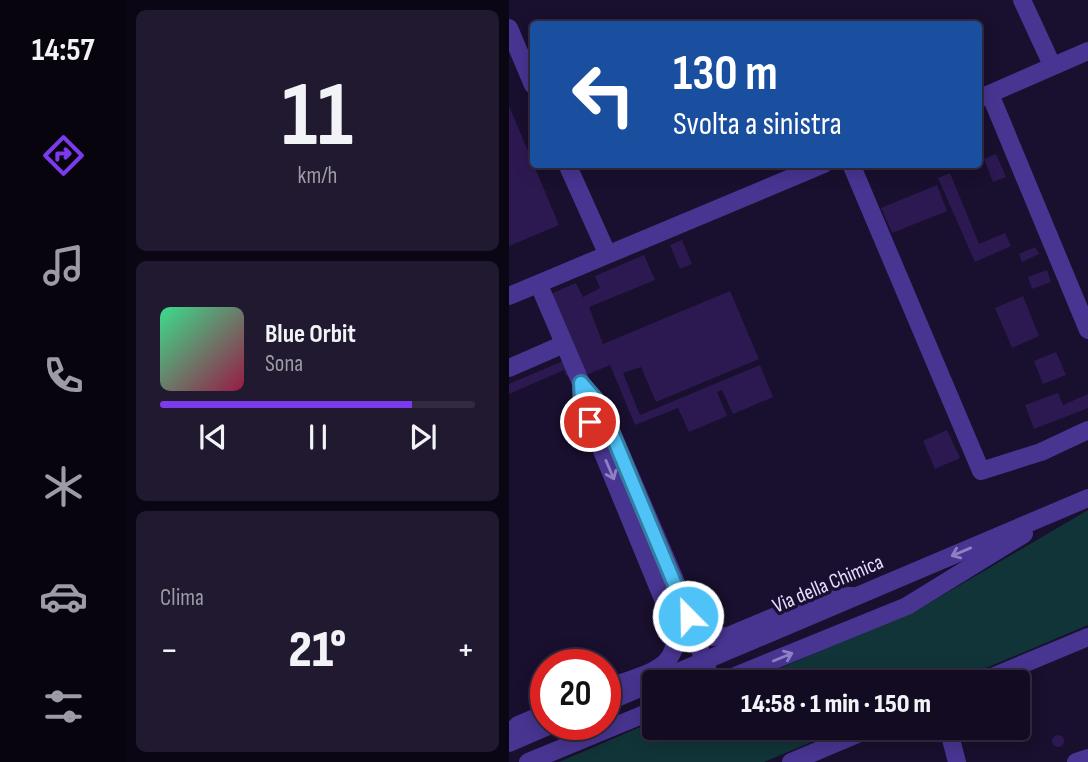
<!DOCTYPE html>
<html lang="it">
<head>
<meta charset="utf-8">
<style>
	:root { --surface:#130b22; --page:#20192f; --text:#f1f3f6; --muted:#9d9ba5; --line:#322b40; --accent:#7c3aed }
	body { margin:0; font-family:"Sofia Sans Condensed",sans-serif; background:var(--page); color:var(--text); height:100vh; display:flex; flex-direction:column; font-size:26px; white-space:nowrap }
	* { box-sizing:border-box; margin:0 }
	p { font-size:23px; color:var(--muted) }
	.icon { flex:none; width:38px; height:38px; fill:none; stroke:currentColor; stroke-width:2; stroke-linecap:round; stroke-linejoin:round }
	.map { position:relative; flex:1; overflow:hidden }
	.details { display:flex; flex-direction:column; gap:10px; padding:10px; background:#0a0613; width:383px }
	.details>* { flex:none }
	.hud { position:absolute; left:21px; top:21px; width:452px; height:147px; border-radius:7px; box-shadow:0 4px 18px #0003,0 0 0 2px var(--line); background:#1a4fa0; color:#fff; overflow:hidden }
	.speed { position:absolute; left:21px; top:649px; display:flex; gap:14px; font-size:35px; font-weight:700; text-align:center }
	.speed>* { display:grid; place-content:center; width:91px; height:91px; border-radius:50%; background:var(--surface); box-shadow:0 4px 18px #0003,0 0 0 2px var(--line); line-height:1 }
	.speed .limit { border:10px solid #d22; background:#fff; color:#111 }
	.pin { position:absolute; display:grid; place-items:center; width:60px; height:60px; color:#fff; margin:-30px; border:4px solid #fff; border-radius:50%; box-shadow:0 2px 7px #0007 }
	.me { position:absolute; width:77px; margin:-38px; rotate:337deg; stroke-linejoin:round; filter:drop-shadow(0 0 5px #0008) }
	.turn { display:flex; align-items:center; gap:24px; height:147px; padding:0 28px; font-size:32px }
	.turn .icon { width:91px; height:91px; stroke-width:2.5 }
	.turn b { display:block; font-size:49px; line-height:60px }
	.big { font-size:52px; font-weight:800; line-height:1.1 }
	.details .card { flex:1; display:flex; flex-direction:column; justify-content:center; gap:10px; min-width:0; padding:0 24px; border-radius:10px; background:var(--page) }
	.details .dial { align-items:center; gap:0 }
	.dial b { font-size:91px; line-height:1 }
	.song { display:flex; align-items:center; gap:21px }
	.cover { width:84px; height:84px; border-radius:10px; background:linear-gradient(135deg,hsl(150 70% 55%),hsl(340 70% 35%)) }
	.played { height:7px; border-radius:4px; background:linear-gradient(90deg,var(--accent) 80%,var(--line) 80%) }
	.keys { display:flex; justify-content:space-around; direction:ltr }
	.heat { display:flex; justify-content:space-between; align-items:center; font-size:38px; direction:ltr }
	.trip { position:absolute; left:133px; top:670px; width:388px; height:70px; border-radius:7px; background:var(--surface); box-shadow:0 4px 18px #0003,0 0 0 2px var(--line); font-weight:800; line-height:70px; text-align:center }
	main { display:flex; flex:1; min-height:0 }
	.tab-bar { display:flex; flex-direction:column; width:126px; justify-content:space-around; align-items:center; background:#08040e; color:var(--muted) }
	.tab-bar .icon { width:49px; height:49px }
	.tab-bar .current { color:var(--accent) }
	.tab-bar b { font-size:32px; color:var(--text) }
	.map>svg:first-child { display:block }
	.green { fill:#113439 }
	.building { fill:#2d1951 }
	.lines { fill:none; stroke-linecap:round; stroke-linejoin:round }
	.minor { stroke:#483592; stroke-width:18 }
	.oneway { stroke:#8f80c3 }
	.route-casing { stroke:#337fa1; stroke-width:18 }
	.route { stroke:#4fc3f7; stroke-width:12 }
	.labels { text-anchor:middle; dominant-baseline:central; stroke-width:7; stroke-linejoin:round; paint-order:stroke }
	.street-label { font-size:21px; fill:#e6dcff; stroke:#190f2e }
</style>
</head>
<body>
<main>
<nav class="tab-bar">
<b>14:57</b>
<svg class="icon current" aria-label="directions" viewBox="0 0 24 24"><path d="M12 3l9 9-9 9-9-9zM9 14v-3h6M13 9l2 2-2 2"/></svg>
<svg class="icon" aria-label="music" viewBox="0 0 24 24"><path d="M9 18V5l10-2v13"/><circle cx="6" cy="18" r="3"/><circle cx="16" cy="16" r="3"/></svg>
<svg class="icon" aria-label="phone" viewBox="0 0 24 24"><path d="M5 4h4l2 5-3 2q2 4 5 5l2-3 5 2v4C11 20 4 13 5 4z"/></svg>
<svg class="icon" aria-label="climate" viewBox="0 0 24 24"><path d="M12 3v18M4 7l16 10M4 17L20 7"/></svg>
<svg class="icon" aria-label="car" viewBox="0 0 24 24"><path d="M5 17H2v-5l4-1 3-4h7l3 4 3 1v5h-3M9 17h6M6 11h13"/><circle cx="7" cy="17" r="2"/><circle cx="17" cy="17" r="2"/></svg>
<svg class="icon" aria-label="filters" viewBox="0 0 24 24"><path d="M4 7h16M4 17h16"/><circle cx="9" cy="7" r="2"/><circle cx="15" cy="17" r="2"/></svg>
</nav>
<section class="details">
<div class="card dial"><b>11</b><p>km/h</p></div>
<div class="card">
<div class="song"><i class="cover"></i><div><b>Blue Orbit</b><p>Sona</p></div></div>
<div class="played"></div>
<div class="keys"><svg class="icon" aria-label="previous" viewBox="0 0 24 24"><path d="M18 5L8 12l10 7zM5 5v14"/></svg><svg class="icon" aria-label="pause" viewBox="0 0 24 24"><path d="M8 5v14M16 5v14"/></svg><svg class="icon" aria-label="next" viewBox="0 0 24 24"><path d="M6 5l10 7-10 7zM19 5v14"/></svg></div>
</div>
<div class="card"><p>Clima</p>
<div class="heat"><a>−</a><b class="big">21°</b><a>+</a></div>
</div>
</section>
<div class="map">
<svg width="579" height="762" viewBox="0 0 579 762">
	<rect width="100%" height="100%" fill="#190f2e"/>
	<g class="green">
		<polygon points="579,510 579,625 444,682 238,682 410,609"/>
		<polygon points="145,721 145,728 336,728 255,762 50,762"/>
	</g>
	<g class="building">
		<polygon points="0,106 50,225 0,246"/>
		<polygon points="487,154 497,177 484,182 475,159"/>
		<polygon points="441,173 470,244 496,233 502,246 466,262 429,178"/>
		<polygon points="428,185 438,211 383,233 372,208"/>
		<polygon points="173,240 183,264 171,269 161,245"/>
		<polygon points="526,247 530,254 513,262 510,254"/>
		<polygon points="135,255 146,280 80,307 94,344 221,291 250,359 147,402 132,367 114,373 131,415 251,365 264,397 224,414 213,390 208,392 218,416 180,432 169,408 126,425 101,365 75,376 72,369 57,376 55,370 0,394 0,384 66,356 39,295 67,283 74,297 91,288 86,276"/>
		<polygon points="538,270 542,282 523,289 519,277"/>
		<polygon points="514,296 530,336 503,348 486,308"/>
		<polygon points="547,352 557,375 534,384 525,361"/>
		<polygon points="549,393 554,405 579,394 579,408 525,429 516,405"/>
		<polygon points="438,430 451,458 426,469 414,441"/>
		<polygon points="509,717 516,724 509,731"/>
		<circle cx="549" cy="741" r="6"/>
	</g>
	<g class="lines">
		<g class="minor">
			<polyline points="513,0 543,65"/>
			<polyline points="0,28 24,85"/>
			<polyline points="481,94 579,330"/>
			<polyline points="469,99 579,51"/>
			<polyline points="58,164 98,253"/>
			<polyline points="342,164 472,471 532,452 579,430"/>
			<path d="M30,285L72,383L73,402L163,621C178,671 134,673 96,689"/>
			<polyline points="0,296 315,164"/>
			<polyline points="0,368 55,344"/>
			<polyline points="72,383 91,405 187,629 203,637 219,636 317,595 343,596"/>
			<polyline points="180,620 203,682"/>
			<polyline points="211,682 398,606 515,534"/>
			<polyline points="471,682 579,637"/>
			<polyline points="96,703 579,498"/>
			<polyline points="439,728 448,762"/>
			<polyline points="0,734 9,725 37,713"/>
			<polyline points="0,743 44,724"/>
			<polyline points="19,762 145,710"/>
			<polyline points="282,762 363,728"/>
			<polyline points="567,762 579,758"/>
		</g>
	</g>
	<defs><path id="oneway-shaft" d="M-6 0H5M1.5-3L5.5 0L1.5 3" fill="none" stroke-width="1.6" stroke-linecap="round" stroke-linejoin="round" transform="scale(1.75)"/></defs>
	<g class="oneway">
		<use href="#oneway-shaft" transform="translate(101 470) rotate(67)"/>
		<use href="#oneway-shaft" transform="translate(452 552) rotate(157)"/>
		<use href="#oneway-shaft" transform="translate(274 657) rotate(-22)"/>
	</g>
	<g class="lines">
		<g class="route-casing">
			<polyline id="route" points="81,422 73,402 72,383 91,405 179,616"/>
		</g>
		<use href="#route" class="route"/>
	</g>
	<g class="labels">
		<g class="street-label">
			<text transform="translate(319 584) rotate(-23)">Via della Chimica</text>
		</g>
	</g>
</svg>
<div class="speed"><div class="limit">20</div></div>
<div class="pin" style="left:81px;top:422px;background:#d93025"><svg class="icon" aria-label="arrive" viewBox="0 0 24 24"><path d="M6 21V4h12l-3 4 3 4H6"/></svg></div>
<svg class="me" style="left:179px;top:616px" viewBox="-20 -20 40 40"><circle r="17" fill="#4fc3f7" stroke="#fff" stroke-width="3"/><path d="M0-11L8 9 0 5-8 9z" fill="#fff"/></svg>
<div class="trip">14:58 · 1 min · 150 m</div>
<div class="hud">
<div class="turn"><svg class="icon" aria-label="left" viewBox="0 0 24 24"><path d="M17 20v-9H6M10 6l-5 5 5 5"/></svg><div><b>130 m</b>Svolta a sinistra</div></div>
</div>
</div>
</main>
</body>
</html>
